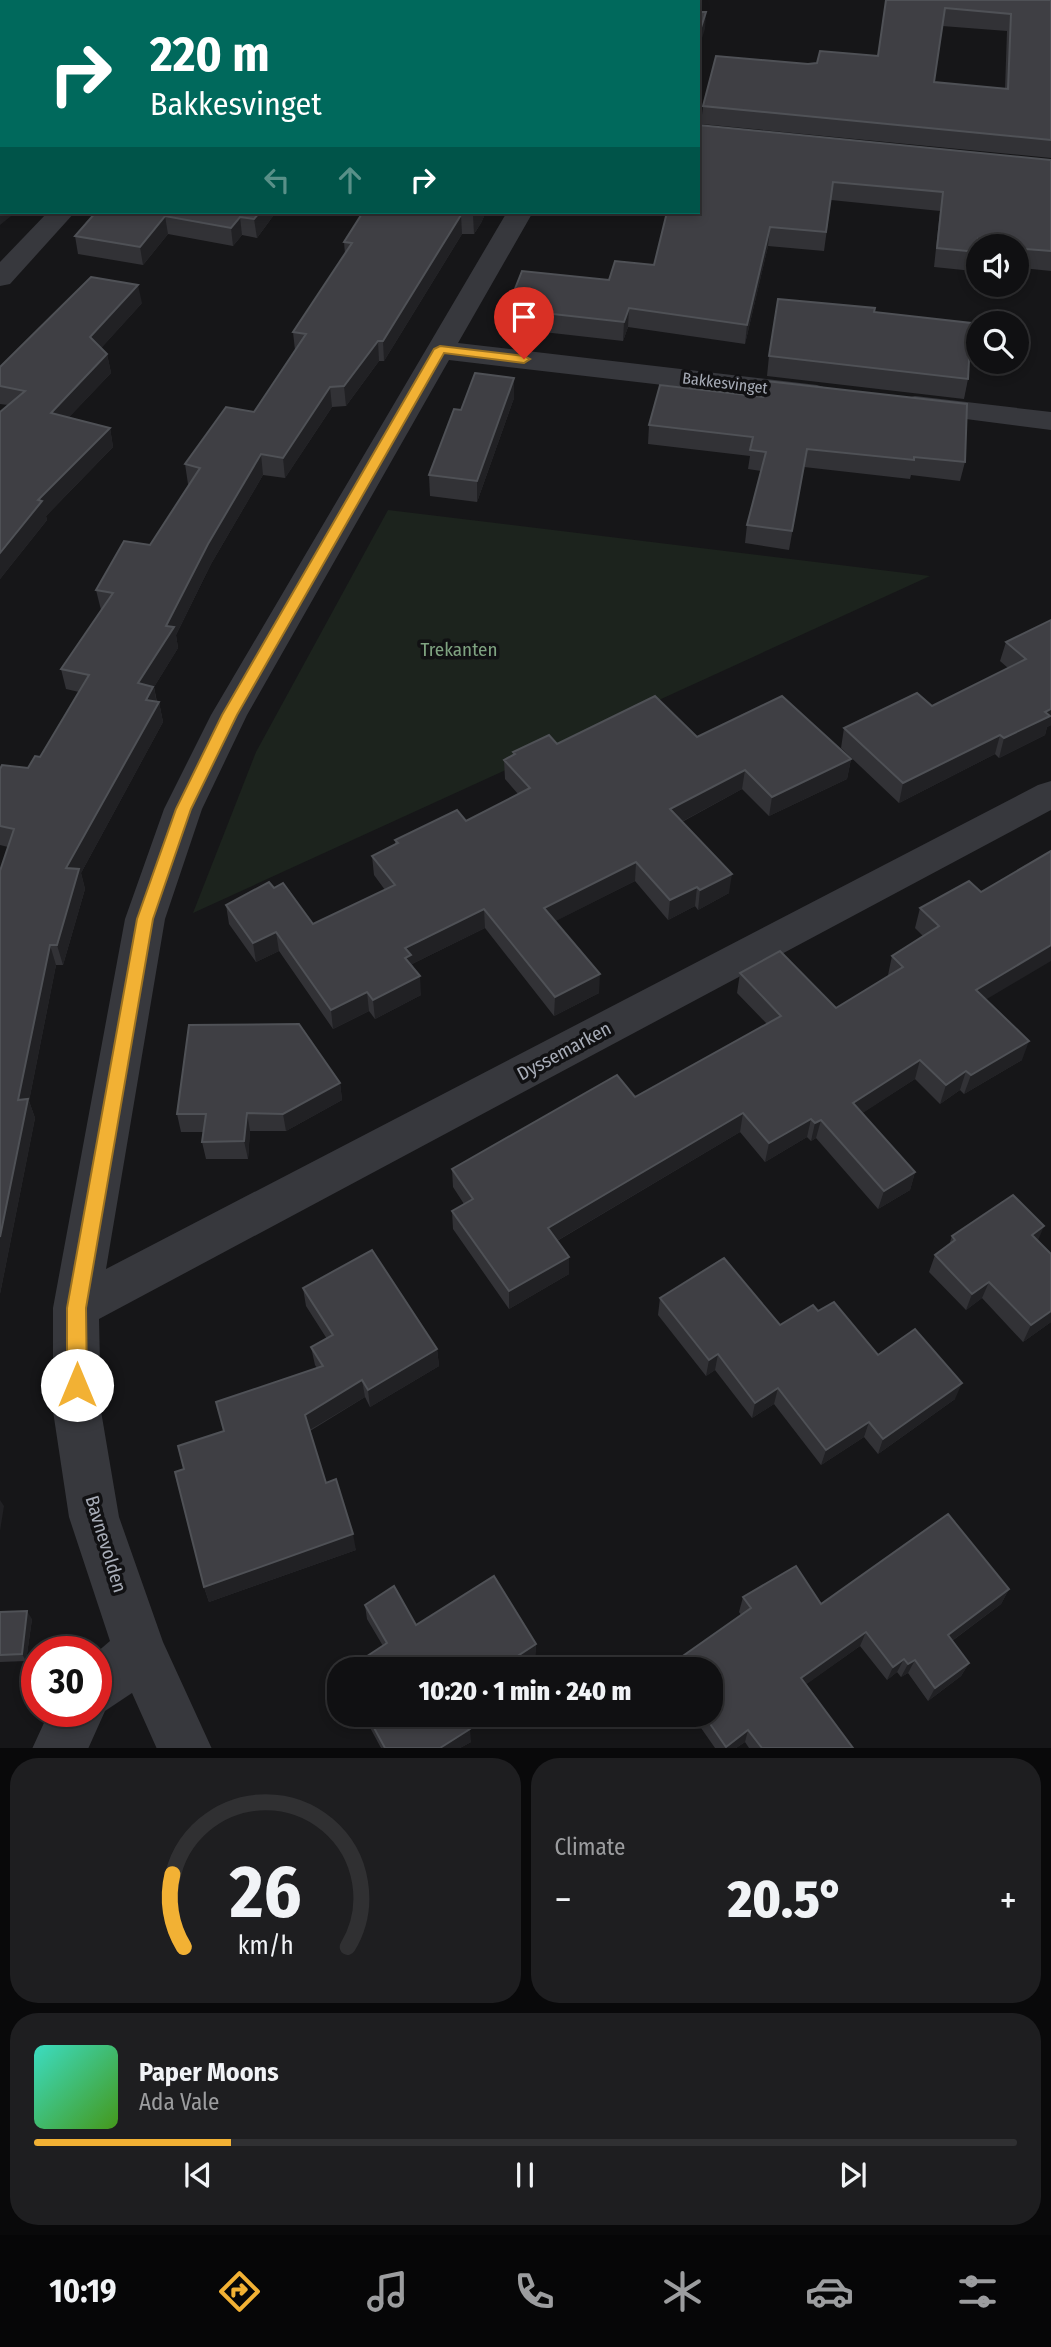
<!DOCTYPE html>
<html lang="en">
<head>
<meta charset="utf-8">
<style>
	:root { --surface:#101012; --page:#1e1e20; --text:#f1f3f6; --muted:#9c9d9f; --line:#303032; --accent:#f2b134 }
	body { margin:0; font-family:"Fira Sans Condensed",sans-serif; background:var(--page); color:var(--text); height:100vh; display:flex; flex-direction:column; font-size:26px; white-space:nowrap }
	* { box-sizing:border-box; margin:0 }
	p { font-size:23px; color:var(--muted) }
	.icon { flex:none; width:38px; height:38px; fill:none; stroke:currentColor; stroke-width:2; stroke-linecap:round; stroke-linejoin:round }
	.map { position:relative; height:1748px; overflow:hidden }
	.details { display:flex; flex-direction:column; gap:10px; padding:10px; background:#09090a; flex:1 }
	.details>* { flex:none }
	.top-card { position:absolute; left:0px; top:0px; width:700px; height:214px; box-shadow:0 4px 10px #0003,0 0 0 2px var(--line); background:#00695c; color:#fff; overflow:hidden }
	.buttons { position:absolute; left:966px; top:234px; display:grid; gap:14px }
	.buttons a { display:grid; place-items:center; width:63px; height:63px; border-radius:50%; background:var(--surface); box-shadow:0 4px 10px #0003,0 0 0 2px var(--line); font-size:35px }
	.speed { position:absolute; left:21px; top:1636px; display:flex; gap:14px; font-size:35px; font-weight:700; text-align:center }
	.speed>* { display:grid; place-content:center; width:91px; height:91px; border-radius:50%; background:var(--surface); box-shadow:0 4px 10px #0003,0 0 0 2px var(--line); line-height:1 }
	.speed .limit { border:10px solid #d22; background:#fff; color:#111 }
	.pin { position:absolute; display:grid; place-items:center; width:60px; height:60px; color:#fff; margin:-72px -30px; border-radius:50% 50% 50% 0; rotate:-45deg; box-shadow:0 0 7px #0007 }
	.pin .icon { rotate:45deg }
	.me { position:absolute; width:77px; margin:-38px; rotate:0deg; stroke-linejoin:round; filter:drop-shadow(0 0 5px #0008) }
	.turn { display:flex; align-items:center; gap:24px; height:147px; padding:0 35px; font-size:32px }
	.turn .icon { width:91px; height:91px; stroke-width:2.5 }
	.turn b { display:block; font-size:49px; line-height:60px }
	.lanes { display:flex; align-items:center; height:66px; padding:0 35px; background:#0003; justify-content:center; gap:35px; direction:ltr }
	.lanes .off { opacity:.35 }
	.big { font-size:52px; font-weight:800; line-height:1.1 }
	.details .tile { flex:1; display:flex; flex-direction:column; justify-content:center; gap:10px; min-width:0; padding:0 24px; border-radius:28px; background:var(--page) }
	.details .dial { align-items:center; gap:0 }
	.dial svg { height:182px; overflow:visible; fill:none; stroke:var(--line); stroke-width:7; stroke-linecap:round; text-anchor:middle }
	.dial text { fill:var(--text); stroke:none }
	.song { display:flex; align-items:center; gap:21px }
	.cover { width:84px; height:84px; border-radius:10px; background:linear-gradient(135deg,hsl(170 70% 55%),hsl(100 70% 35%)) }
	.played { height:7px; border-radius:4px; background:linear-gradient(90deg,var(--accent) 20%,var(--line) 20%) }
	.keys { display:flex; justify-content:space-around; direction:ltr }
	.heat { display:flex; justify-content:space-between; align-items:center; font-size:38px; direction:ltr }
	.details .tiles { flex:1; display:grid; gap:10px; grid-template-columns:1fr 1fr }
	.tile:last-child { grid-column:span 2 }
	.trip { position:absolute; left:327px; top:1657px; width:396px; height:70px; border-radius:28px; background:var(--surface); box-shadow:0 4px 10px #0003,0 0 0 2px var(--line); font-weight:800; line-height:70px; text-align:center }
	.dock { display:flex; height:112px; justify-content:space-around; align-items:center; background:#060607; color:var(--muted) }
	.dock .icon { width:49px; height:49px }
	.dock .selected { color:var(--accent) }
	.dock b { font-size:32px; color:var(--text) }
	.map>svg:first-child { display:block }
	.green { fill:#1c231d }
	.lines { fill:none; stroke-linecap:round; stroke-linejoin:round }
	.stream { fill:#2c353c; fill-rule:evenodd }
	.path { stroke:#3d3f44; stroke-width:2.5; stroke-dasharray:2.5 3.5; stroke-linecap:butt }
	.service { fill:#37383d; fill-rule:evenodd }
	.minor { fill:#37383d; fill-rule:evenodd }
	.wall { fill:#323236; fill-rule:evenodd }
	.shaded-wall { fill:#212124 }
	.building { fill:#3f3f44; stroke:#4f5156; stroke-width:2; fill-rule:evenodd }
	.route { fill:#f2b134; stroke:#9d7322; stroke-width:2 }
	.labels { text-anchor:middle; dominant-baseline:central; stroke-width:7; stroke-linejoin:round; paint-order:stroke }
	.far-street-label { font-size:16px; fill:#a8adb8; stroke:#111113 }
	.park-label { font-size:19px; fill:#7fa381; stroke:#111113 }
	.street-label { font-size:19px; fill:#a8adb8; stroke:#111113 }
</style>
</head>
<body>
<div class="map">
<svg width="1051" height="1749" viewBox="0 0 1051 1749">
	<rect width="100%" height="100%" fill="#161618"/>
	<polygon class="green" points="388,510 930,576 193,913 256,752"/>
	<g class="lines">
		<polygon class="stream" points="2,142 2,149 0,150 0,143"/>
		<g class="path">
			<polyline points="8,2 21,0"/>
			<polyline points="0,126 2,124"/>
		</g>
		<polygon class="service" points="96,0 199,0 200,2 97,2"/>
		<g class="minor">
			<polygon points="251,0 274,0 250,2"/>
			<rect x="608" y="0" width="22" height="2"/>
			<polygon points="48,212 75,212 10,284 0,286 0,262"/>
			<polygon points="507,212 533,212 458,343 817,385 827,388 832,394 827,400 817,403 449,360 247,715 202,809 165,919 106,1269 1038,785 1051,781 1051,810 99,1319 101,1411 119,1517 163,1642 212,1749 157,1749 132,1693 105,1711 88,1749 32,1749 49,1712 96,1712 96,1653 110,1641 69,1517 53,1411 53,1308 125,919 164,809 211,715"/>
			<polygon points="915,396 1051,412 1051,430 904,411 900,405 904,399"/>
		</g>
	</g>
	<g class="wall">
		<path d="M886,0H1051V158L701,124L703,106L808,64L878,56ZM942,26L1007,31L1005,89L934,82Z"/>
		<polygon points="698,125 1051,160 1051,271 1022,268 1017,271 1017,247 978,247 978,260 976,259 973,271 934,267 940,211 831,200 824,251 768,246 745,344 628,327 623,341 507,328 507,309 609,280 654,265"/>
		<polygon points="96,212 276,212 257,238 242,235 233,246 168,234 143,265 78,254 75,236"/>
		<polygon points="363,212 486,212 481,223 474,234 462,234 384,361 379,361 346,406 332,407 285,478 263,475 211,564 176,635 178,648 154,687 157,702 159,702 163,722 81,873 85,889 63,965 56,965 29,1101 35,1118 0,1294 8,847 0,845 0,769 28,768 40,757 79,692 66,689 61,669 101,610 96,590 150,545 189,485 188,484 185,464 254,412 295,350 293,332 345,254 344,242"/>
		<polygon points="142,303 101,348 107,354 111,373 69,417 110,428 113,447 46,516 47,520 0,579 0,412 8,405 0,404 0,367"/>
		<polygon points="874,312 968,379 964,399 767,376 769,356"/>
		<polygon points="514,398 477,502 430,496 429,475 461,410"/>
		<polygon points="649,425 965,462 960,481 911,475 910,479 804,467 789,550 745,543 747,525 761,471 748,469 750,456 648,444"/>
		<polygon points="1051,620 1051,725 1047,727 1045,735 999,758 995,754 899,803 841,748 844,728 932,706 1008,668 1000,661 1006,642"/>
		<polygon points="697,737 851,759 847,779 769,816 742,789 682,822 729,893 698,910 695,906 668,920 635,881 555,921 599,993 554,1016 485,928 412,964 421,995 375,1019 369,1011 333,1029 279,951 256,962 229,924 226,905 274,888 313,924 385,890 374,875 372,856 395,844 395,840 466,821 518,794 505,779 504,760 513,755 513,752 557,744"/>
		<polygon points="969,881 986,999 1022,1060 964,1094 960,1090 940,1104 915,1079 862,1113 915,1172 910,1190 878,1209 816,1138 811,1141 807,1137 765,1162 740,1132 557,1241 569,1274 509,1309 453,1229 452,1211 464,1204 453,1187 452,1169 635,1097 767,1024 737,993 740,973 836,1008 888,976 888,975 892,956 923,936 915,928 920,908"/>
		<polygon points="340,1083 342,1100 286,1131 250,1131 248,1159 206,1159 202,1142 204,1132 181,1132 177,1114"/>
		<polygon points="952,1236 1038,1241 1051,1254 1051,1322 1023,1342 982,1298 966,1310 929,1272 935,1255 949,1245"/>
		<polygon points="303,1288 437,1349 439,1366 370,1407 365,1397 310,1431 326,1483 356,1550 209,1602 204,1587 184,1469 224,1431 317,1368 315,1365 311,1347 327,1339 306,1306"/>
		<polygon points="660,1298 780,1325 818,1311 878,1355 955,1399 878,1454 864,1437 821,1465 774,1404 752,1418 715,1370 706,1376 658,1315"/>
		<polygon points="1009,1589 1001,1604 952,1641 969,1663 961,1676 928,1701 908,1673 901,1677 897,1672 887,1680 860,1646 806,1684 853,1748 749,1748 745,1742 736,1748 715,1748 692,1715 710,1715 710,1670 669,1670 670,1665 741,1615 739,1612 743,1597 821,1604"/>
		<polygon points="365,1605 416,1625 536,1644 535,1658 383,1646 367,1619"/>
		<polygon points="0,1612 32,1619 26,1661 0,1662"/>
		<polygon points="340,1674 340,1697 336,1691 333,1678"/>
		<polygon points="349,1715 461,1715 471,1742 460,1748 381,1748 367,1722 356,1728"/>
	</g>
	<g class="shaded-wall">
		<polygon points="674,0 693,0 691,2 672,2"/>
		<polygon points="706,12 705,29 698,50 698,37"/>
		<polygon points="2,202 2,212 16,212 0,225 0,203"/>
		<polygon points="260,212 276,212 257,238 254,219"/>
		<polygon points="475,212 486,212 481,223 474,234 473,215"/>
		<polygon points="461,215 462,234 384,361 383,341"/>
		<polygon points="165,216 168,234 143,265 140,247"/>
		<polygon points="240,217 242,235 233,246 231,228"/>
		<polygon points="770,227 768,246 745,344 747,325"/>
		<polygon points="1026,249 1022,268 1017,271 1017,255"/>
		<polygon points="138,285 142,303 94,356 90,337"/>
		<polygon points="629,308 628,327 623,341 624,322"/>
		<polygon points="378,341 379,361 346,406 344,386"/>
		<polygon points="107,354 111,373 55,432 51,413"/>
		<polygon points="514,378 514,398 477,502 477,481"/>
		<polygon points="330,387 332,407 285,478 283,458"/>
		<polygon points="110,428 113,447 46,516 47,520 0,579 0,553 38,500"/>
		<polygon points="261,454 263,475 211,564 176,635 178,648 154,687 157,705 159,702 163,722 81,873 85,889 63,965 57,945 66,868 138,683 166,626 208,544"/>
		<polygon points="1051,709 1051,725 1047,727 1045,735 999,758 1004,738"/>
		<polygon points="1000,735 995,754 899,803 903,783"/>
		<polygon points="851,759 847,779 769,816 772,797"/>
		<polygon points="745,770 742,789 668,829 670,809"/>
		<polygon points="636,862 635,881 544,927 544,908"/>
		<polygon points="732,874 729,893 698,910 700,890"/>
		<polygon points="697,887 695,906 668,920 670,900"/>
		<polygon points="484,909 485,928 412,964 413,974 407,977 405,948"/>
		<polygon points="276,932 279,951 256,962 253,943"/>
		<polygon points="50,945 56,965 29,1101 35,1118 0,1294 0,1237 18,1100"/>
		<polygon points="1051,945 1051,961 970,1009 976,990"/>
		<polygon points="600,974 599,993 554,1016 555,997"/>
		<polygon points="420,976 421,995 375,1019 373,1000"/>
		<polygon points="367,992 369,1011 333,1029 331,1010"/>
		<polygon points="1029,1041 1022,1060 964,1094 971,1075"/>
		<polygon points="920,1060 915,1079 849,1122 853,1103"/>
		<polygon points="966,1071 960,1090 940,1104 946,1085"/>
		<polygon points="340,1083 342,1100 286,1131 283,1114"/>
		<polygon points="247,1113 250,1131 248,1159 244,1141"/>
		<polygon points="743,1113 740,1132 548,1246 548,1228"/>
		<polygon points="811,1119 807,1137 765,1162 769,1143"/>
		<polygon points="821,1120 816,1138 811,1141 815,1123"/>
		<polygon points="915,1172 910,1190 878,1209 884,1191"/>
		<polygon points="1044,1226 1037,1243 1032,1235"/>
		<polygon points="569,1257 569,1274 509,1309 509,1291"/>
		<polygon points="989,1282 982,1298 966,1310 972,1294"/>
		<polygon points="1051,1311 1051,1322 1023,1342 1031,1325"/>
		<polygon points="437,1349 439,1366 370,1407 368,1390"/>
		<polygon points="718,1354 715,1370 706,1376 709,1360"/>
		<polygon points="362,1380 365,1397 308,1431 305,1415"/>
		<polygon points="962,1383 955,1399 878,1454 883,1439"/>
		<polygon points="778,1388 774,1404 752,1418 755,1403"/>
		<polygon points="869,1422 864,1437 821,1465 826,1450"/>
		<polygon points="0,1500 4,1506 0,1531"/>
		<polygon points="353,1534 356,1550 209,1602 204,1587"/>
		<polygon points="1009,1589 1001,1604 941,1649 948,1635"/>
		<polygon points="27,1611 32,1619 26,1661 22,1654"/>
		<polygon points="866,1632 860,1646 797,1691 801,1678"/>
		<polygon points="536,1644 535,1658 517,1670 496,1670"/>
		<polygon points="904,1659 897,1672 887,1680 893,1667"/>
		<polygon points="915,1660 908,1673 901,1677 908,1664"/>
		<polygon points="969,1663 961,1676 928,1701 935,1688"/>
		<polygon points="354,1715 365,1715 367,1722 356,1728 353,1716"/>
		<polygon points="470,1729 471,1742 460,1748 440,1748"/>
		<polygon points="748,1730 745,1742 736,1748 725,1748 726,1747"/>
	</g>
	<g class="building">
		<polygon points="432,0 573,0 572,2 431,2"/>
		<polygon points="650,0 674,0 672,2 650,2"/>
		<path d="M886,0H1051V140L703,106L716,56L808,64L817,63L820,51L878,56ZM945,8L1011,14L1008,89L934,82Z"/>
		<polygon points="698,12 706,12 698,37"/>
		<polygon points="698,125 1051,160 1051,251 1026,249 1017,255 1017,247 997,247 978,239 977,252 937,248 943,192 833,182 826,232 770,227 747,325 629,308 624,322 507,309 522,271 609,280 615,261 654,265 667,212 698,212"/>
		<polygon points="2,148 2,202 0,203 0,150"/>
		<polygon points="96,212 260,212 254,219 240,217 231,228 165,216 140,247 75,236"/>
		<polygon points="363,212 475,212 473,215 461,215 383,341 378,341 344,386 330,387 283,458 261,454 208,544 166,626 174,627 138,683 153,687 146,700 159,702 66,868 79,869 57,945 50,945 18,1100 28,1099 0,1237 0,871 14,829 0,826 0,769 2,765 28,768 35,756 40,757 89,675 61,669 113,593 96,590 124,541 150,545 200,468 185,464 226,407 254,412 306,334 293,332 352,243 344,242"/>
		<polygon points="91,277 138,285 90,337 107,354 51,413 110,428 38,500 42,501 0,553 0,412 25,391 0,386 0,367"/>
		<polygon points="778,299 875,308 874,312 971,323 968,379 769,356"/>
		<polygon points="475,373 514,378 477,481 429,475 454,409 461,410"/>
		<polygon points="766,381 967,404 965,462 914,457 914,460 807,449 792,531 747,525 766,452 750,450 753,437 649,425 660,385 763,397"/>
		<polygon points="1051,620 1051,709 1045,712 1050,716 1004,738 1000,735 903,783 844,728 917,693 932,706 1026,659 1006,642"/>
		<polygon points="655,696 697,737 782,696 851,759 772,797 745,770 670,809 732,874 700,890 697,887 670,900 636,862 544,908 600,974 555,997 484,909 405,948 411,955 405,958 420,976 373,1000 367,992 331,1010 276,932 253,943 226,905 269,882 274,888 283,883 313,924 395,885 372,856 398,843 395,840 457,810 466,821 530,788 504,760 515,754 513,752 549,735 557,744"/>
		<polygon points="1051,851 1051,945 976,990 1029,1041 971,1075 966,1071 946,1085 920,1060 853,1103 915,1172 884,1191 821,1120 815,1123 811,1119 769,1143 743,1113 548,1228 569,1257 509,1291 452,1211 473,1199 452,1169 617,1075 635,1097 781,1016 740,973 780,951 836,1008 903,967 892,956 939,926 920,908 969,881 981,892"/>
		<polygon points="299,1024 340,1083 283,1114 247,1113 244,1141 202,1142 206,1114 177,1114 189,1025"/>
		<polygon points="1013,1195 1044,1226 1032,1235 1051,1254 1051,1311 1031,1325 989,1282 972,1294 935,1255 955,1240 952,1236"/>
		<polygon points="372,1250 437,1349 368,1390 362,1380 305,1415 326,1483 336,1479 353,1534 204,1587 175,1472 184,1469 178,1446 224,1431 216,1402 323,1366 311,1347 333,1335 303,1288"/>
		<polygon points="724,1258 780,1325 813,1305 818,1311 834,1302 878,1355 915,1329 962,1383 883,1439 869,1422 826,1450 778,1388 755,1403 718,1354 709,1360 660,1298"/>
		<polygon points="948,1514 1009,1589 948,1635 969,1663 935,1688 915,1660 908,1664 904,1659 893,1667 866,1632 801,1678 853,1748 762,1748 748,1730 726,1747 704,1715 710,1715 710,1670 673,1670 670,1665 751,1608 743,1597 796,1566 821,1604"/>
		<polygon points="494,1576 536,1644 496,1670 346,1670 387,1643 365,1605 394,1586 416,1625"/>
		<polygon points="27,1611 22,1654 0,1655 0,1612"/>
		<polygon points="340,1674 340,1690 333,1678"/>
		<polygon points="367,1715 462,1715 470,1729 440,1748 385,1748"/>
	</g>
	<polygon class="route" points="440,346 524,356 530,359 524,363 444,353 237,715 191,809 153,919 86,1308 87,1385 84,1392 77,1394 70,1392 67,1385 67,1308 137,919 176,809 222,715 434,349"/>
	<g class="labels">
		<g class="far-street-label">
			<text transform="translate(725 383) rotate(7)">Bakkesvinget</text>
		</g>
		<g class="park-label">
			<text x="459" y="649">Trekanten</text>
		</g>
		<g class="street-label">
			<text transform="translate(564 1051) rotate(-28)">Dyssemarken</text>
			<text transform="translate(106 1544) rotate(73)">Bavnevolden</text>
		</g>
	</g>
</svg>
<div class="buttons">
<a><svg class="icon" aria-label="sound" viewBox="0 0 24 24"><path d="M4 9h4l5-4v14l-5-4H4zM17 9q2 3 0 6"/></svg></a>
<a><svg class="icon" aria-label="search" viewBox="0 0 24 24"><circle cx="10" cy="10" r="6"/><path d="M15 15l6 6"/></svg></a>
</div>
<div class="speed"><div class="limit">30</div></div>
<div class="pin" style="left:524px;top:359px;background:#d93025"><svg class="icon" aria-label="arrive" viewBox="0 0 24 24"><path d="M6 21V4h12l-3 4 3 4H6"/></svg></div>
<svg class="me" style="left:77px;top:1385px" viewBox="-20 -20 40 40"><circle r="19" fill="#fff"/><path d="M0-13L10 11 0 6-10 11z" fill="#f2b134"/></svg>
<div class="trip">10:20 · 1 min · 240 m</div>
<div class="top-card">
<div class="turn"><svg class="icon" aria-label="right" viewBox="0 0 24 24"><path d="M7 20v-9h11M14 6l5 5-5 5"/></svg><div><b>220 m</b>Bakkesvinget</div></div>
<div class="lanes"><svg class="icon off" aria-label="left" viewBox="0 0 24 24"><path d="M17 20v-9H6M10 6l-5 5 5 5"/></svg><svg class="icon off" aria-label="ahead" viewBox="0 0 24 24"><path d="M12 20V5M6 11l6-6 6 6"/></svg><svg class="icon" aria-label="right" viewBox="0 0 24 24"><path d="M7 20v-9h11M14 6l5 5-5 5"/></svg></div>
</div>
</div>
<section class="details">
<div class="tiles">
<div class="tile dial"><svg viewBox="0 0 100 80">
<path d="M14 69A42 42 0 1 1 86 69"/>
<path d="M14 69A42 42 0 0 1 9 37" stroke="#f2b134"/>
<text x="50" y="56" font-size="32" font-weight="700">26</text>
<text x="50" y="72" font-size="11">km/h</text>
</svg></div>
<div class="tile"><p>Climate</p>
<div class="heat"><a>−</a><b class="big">20.5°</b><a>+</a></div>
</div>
<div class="tile">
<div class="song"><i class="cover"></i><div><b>Paper Moons</b><p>Ada Vale</p></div></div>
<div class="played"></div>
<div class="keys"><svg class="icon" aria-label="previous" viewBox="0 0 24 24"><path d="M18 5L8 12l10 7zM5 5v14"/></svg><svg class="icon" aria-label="pause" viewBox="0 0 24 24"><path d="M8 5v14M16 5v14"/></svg><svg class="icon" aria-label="next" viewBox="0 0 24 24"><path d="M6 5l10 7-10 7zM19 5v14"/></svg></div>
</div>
</div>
</section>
<nav class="dock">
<b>10:19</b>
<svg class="icon selected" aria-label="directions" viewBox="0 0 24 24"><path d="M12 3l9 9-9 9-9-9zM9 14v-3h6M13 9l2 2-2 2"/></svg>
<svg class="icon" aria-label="music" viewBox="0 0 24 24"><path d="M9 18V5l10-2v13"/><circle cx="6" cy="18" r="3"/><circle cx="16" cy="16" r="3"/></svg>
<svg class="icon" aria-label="phone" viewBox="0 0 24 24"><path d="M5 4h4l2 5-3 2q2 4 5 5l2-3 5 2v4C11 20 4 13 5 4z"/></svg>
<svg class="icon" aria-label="climate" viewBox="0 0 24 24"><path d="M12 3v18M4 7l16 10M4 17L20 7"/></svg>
<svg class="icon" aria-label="car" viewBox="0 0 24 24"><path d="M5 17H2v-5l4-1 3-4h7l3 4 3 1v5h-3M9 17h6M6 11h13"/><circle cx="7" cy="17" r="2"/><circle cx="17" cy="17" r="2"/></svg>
<svg class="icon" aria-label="filters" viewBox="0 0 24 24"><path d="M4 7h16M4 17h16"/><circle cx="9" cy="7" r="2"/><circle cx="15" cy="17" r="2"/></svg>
</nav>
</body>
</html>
